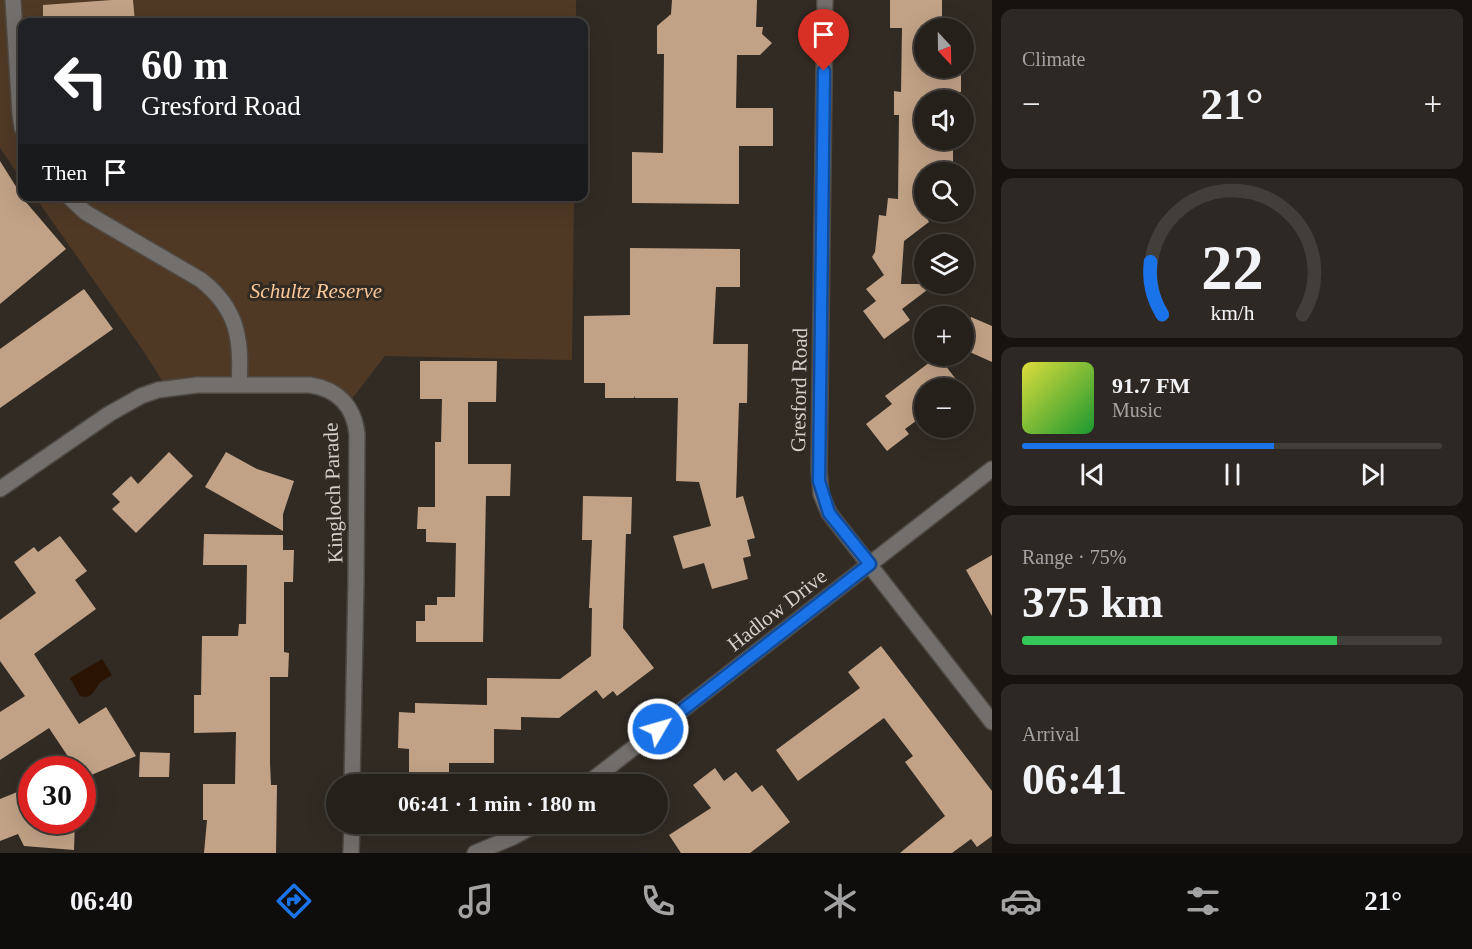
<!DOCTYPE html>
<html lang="en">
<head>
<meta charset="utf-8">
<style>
	:root { --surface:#26201b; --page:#2e2824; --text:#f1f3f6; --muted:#a4a3a3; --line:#423e3a; --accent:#1a73e8 }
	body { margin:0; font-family:"Times New Roman",serif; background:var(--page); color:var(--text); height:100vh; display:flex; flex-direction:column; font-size:22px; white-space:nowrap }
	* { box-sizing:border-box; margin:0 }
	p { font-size:20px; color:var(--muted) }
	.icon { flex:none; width:33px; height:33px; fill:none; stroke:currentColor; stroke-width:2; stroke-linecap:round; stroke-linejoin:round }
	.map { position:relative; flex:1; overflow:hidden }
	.details { display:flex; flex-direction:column; gap:9px; padding:9px; background:#15120f; width:480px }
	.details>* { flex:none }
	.guide { position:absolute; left:18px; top:18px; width:570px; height:183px; border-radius:12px; box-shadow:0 6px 24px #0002,0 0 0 2px var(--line); background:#202124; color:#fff; overflow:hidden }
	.needle { width:39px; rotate:158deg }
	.fabs { position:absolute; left:914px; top:18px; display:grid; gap:12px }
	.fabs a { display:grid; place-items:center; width:60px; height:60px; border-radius:50%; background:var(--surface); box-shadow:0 6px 24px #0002,0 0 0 2px var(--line); font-size:30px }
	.speed { position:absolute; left:18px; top:756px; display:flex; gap:12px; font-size:30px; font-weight:700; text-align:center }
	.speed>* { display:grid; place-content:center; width:78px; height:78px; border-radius:50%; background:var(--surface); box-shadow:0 6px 24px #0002,0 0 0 2px var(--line); line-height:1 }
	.speed .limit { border:9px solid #d22; background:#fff; color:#111 }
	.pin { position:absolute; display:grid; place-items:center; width:51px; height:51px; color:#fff; margin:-62px -26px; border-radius:50% 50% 50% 0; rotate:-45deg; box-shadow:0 0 6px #0007 }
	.pin .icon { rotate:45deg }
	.me { position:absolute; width:66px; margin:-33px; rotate:52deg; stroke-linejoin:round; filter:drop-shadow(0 0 4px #0008) }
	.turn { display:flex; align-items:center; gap:21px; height:126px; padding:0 24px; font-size:27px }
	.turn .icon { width:78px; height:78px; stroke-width:2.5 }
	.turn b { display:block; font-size:42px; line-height:51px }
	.then { display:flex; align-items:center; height:57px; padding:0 24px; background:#0003; gap:12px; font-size:22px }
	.big { font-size:45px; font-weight:700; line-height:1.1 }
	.details .widget { flex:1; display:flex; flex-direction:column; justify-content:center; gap:9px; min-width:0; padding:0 21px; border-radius:12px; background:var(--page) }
	.details .dial { align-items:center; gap:0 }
	.dial svg { height:156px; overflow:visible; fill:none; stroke:var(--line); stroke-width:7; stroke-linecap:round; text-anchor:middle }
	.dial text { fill:var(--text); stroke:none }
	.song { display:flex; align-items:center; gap:18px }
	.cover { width:72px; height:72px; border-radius:9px; background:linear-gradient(135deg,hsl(60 70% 55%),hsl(130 70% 35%)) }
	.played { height:6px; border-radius:3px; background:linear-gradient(90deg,var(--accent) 60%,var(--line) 60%) }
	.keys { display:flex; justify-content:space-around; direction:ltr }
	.heat { display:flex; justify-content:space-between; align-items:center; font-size:33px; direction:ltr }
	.charge { height:9px; border-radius:4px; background:linear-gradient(90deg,#34c759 75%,var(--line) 0) }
	.trip { position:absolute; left:326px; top:774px; width:342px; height:60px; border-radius:30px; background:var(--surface); box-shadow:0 6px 24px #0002,0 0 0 2px var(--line); font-weight:700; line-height:60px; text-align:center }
	.tabs { display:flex; height:96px; justify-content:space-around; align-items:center; background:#0f0d0b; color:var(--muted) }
	.tabs .icon { width:42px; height:42px }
	.tabs .active { color:var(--accent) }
	.tabs b { font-size:27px; color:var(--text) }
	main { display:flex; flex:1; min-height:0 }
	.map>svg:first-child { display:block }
	.green { fill:#4f3925 }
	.water { fill:#2a1300 }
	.building { fill:#c1a286 }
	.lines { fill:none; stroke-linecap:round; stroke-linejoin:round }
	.minor-casing { stroke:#4f4942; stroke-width:18 }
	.minor { stroke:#736f6c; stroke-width:15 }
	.route-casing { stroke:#114b97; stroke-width:15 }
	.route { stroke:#1a73e8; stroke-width:10 }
	.labels { text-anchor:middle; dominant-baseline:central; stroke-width:6; stroke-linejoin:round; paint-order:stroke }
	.park-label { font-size:21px; font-style:italic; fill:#fac799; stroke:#322b24 }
	.street-label { font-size:21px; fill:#d5d0cc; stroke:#322b24 }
</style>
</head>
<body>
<main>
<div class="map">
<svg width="992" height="853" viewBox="0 0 992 853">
	<rect width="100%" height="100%" fill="#322b24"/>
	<g class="green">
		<polygon points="0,0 576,0 576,22 22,22 22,180 0,148"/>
		<polygon points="35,197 574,197 572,360 385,356 348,404 331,391 167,388 142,349"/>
	</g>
	<path class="water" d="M102,659L112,675C108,678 102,680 99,684C93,692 92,699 80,696L70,678Z"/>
	<g class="building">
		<polygon points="112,0 133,0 135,22 43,22 43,5"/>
		<polygon points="672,0 757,0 756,27 763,27 762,34 772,43 760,55 737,55 736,108 773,108 773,146 739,146 739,204 632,203 632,152 663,153 664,54 657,54 657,26 671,14"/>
		<polygon points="890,0 942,0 942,28 924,28 924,68 961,68 961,92 935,92 935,100 924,100 924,140 934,140 933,144 953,144 953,172 924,172 924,212 929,222 904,241 901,284 935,284 902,309 910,320 884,339 863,311 876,301 866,289 884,275 872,257 875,252 879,215 886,216 888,198 898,199 899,115 894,115 894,91 901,92 902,28 890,28"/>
		<polygon points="0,161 25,201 66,249 0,304"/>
		<polygon points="630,248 740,249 740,287 716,287 713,344 748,344 747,403 739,403 736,498 743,496 755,538 747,540 751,556 743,558 748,579 712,589 704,563 683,569 673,536 711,526 699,482 676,481 678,398 635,398 634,396 634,398 605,398 605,383 584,383 584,316 630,315"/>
		<polygon points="84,289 113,329 0,408 0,349"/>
		<polygon points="971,317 992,326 992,362 963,349 963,335"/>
		<polygon points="938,356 962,387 959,388 924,388 924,415 905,429 909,434 887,451 866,424 892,404 885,396"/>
		<polygon points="420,361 497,361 496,402 468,402 468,464 511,464 510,496 486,496 483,642 416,642 416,621 425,621 425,605 437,605 437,597 455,597 456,543 426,542 426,529 417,529 418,507 435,507 435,442 441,442 442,399 420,399"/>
		<polygon points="169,452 193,476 136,533 112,509 120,502 112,494 131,476 138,484"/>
		<polygon points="226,452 257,469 294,481 283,514 283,531 205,487"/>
		<polygon points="583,496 632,497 631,534 626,534 623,628 654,668 617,696 613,691 603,699 596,690 559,718 521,717 521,730 494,729 494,763 449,763 449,774 409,773 409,749 398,748 399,712 415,713 415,703 487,705 487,678 560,679 591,656 592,608 589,608 592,540 582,540"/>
		<polygon points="204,534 283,535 283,550 294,550 293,582 284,582 284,652 289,653 288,677 270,677 270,763 271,785 277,785 276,853 204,853 207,820 203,820 203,784 235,784 236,732 194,733 194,695 201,695 202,636 238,636 239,624 246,624 247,565 203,565"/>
		<polygon points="60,536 87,571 75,580 96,609 34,654 79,724 106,707 136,756 82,779 82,770 77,770 49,728 0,760 0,712 25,696 0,661 0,620 36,593 14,562 34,547 38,552"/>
		<polygon points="992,555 992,616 966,570"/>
		<polygon points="881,646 992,791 992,836 977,847 971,839 952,853 900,853 945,816 905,762 913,756 884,718 798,781 776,750 860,688 848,672"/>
		<polygon points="140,752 170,753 169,777 139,777"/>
		<polygon points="715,768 724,781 736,772 752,792 762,785 790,822 750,853 681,853 669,835 711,808 693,785"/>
		<polygon points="32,786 32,820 75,820 74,850 24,846 18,834 0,841 0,799"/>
	</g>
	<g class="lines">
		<g class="minor-casing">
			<g id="minor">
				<polyline points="13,0 20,114 22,128"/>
				<polyline points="825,0 819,471 821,494 829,513 992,722"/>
				<path d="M68,196L85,212L100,221L201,280C238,309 242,340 239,384"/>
				<path d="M0,489L109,414L141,396L158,390L197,385H310C337,389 354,406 357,434L356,581L352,784"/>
				<polyline points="587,784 992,469"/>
				<polyline points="351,853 352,824"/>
				<polyline points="475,853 513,837 537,824"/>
			</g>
		</g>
		<use href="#minor" class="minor"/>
	</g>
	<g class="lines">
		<g class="route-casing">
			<polyline id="route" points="658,729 870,564 829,513 819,481 824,71"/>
		</g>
		<use href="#route" class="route"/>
	</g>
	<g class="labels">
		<g class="park-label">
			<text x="316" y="291">Schultz Reserve</text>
		</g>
		<g class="street-label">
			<text transform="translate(799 390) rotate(-89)">Gresford Road</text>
			<text transform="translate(333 493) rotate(-92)">Kingloch Parade</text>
			<text transform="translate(777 610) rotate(-38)">Hadlow Drive</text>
		</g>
	</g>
</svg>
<div class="fabs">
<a><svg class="needle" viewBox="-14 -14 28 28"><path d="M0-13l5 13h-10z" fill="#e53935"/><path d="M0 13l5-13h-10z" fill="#a4a3a3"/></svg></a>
<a><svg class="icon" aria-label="sound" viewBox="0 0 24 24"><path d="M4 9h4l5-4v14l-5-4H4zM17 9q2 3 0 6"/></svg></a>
<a><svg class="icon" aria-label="search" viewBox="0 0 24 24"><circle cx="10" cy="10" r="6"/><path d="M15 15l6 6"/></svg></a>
<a><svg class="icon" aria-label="layers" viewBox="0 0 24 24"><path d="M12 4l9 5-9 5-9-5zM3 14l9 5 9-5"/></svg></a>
<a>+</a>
<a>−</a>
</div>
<div class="speed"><div class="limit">30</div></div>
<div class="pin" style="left:824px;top:71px;background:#d93025"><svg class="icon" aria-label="arrive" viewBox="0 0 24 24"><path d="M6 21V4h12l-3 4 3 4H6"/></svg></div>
<svg class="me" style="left:658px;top:729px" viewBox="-20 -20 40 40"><circle r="17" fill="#1a73e8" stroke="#fff" stroke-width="3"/><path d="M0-11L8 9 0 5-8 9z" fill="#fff"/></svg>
<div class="trip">06:41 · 1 min · 180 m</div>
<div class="guide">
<div class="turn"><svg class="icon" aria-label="left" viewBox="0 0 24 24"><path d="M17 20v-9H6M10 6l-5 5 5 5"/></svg><div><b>60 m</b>Gresford Road</div></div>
<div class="then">Then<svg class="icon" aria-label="arrive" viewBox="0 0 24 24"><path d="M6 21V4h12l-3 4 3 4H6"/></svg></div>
</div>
</div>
<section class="details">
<div class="widget"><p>Climate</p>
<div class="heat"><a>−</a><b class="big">21°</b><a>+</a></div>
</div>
<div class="widget dial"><svg viewBox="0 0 100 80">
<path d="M14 69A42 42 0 1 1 86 69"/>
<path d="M14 69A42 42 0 0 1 8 42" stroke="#1a73e8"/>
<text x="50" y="56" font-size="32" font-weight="700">22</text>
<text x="50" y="72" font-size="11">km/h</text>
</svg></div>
<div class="widget">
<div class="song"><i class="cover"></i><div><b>91.7 FM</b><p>Music</p></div></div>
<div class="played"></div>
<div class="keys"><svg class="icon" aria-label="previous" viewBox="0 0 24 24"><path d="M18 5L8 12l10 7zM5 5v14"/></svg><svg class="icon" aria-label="pause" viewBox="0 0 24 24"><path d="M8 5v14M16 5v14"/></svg><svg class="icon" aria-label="next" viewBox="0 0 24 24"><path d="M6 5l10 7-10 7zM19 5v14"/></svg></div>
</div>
<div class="widget"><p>Range · 75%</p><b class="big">375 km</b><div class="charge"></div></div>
<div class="widget"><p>Arrival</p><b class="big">06:41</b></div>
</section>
</main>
<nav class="tabs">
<b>06:40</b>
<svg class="icon active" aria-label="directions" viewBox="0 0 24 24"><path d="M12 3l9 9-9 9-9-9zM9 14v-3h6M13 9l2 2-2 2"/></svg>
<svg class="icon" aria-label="music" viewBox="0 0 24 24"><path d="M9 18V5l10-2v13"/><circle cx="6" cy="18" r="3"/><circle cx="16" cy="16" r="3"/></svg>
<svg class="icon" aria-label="phone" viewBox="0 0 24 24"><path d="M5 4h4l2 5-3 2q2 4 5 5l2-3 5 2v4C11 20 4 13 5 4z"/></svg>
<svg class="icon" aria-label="climate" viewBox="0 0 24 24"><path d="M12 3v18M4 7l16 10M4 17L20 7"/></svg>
<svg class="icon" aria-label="car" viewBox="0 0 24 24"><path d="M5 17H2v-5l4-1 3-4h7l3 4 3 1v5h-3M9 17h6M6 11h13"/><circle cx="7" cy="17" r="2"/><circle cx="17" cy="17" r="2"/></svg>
<svg class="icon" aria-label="filters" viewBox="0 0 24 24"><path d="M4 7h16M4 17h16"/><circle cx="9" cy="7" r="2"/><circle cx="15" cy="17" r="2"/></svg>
<b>21°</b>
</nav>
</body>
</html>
